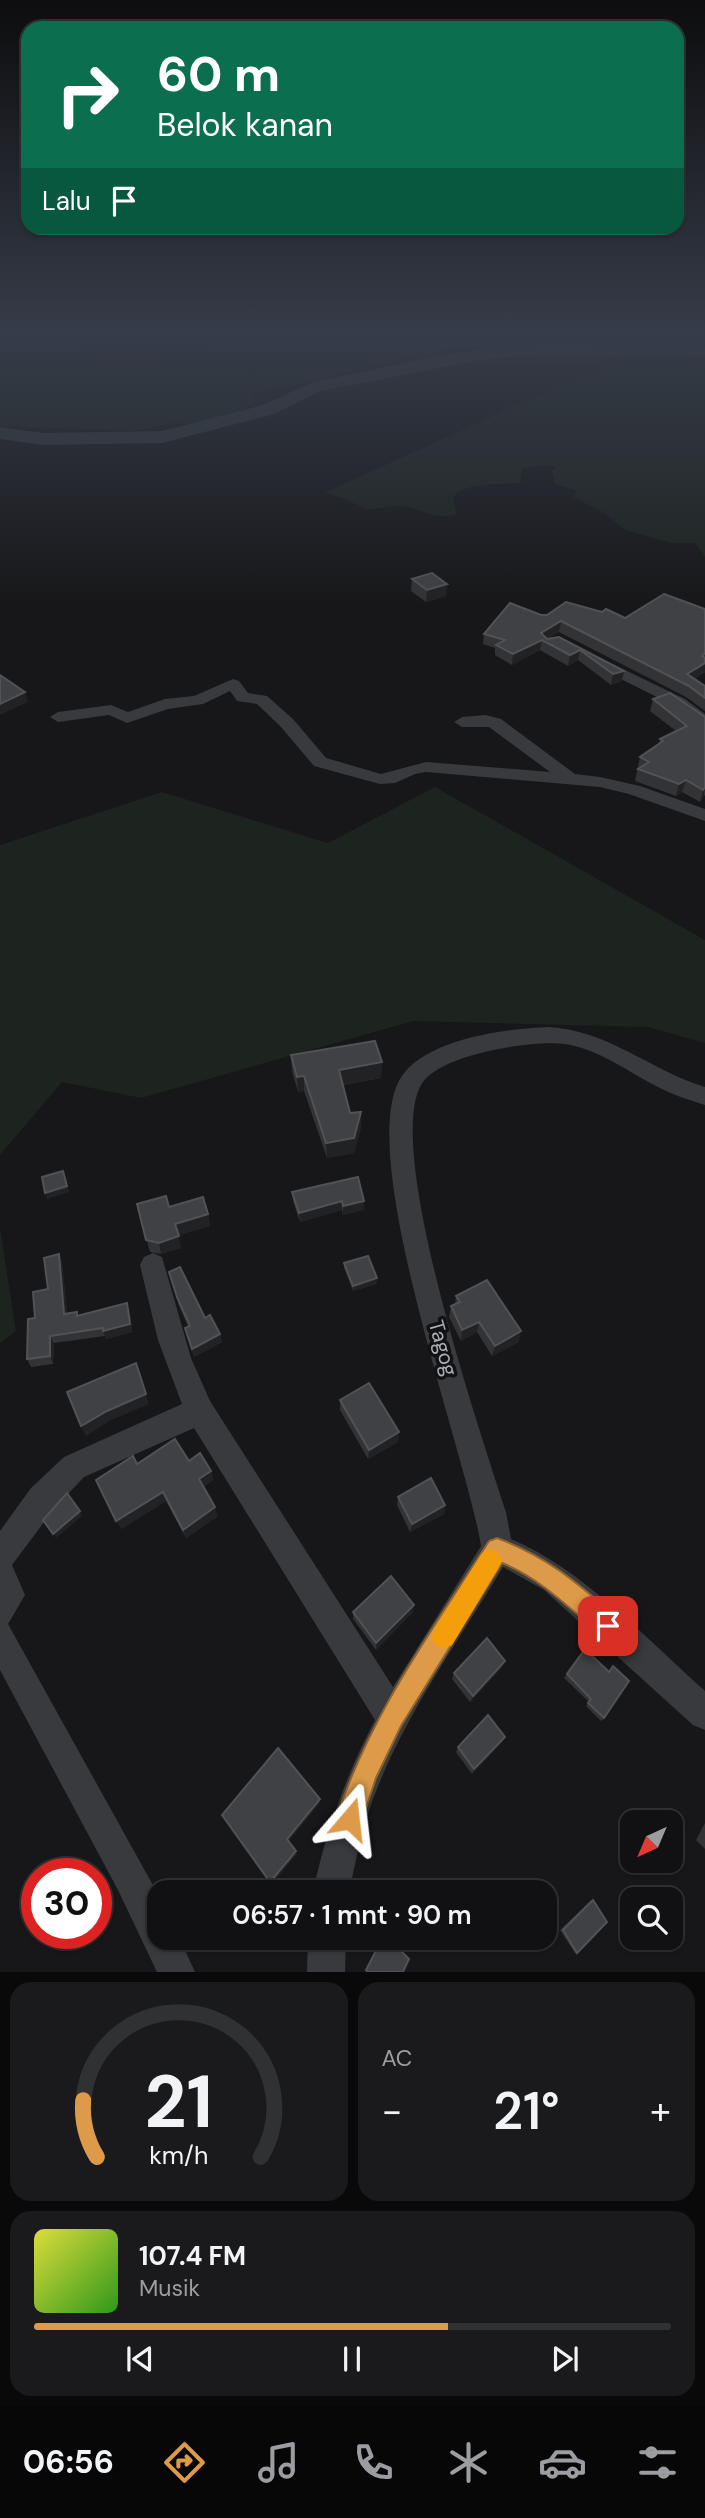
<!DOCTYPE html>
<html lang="id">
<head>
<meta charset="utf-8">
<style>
	:root { --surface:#111113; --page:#1a1a1c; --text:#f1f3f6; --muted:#9c9da0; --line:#303133; --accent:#dd9b4a }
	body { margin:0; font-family:"DM Sans",sans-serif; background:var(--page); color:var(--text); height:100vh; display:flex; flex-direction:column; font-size:26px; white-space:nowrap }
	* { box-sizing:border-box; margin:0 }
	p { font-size:23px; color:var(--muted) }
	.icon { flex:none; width:38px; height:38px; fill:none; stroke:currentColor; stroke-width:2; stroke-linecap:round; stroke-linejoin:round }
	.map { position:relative; height:1972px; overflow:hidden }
	.side { display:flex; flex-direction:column; gap:10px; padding:10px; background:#09090a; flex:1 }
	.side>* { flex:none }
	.hud { position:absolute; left:21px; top:21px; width:663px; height:214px; border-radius:21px; box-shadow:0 2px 5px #0004,0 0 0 2px var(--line); background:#0b6e4f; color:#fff; overflow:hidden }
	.needle { width:46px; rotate:224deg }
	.buttons { position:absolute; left:620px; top:1810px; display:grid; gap:14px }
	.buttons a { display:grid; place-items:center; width:63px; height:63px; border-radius:14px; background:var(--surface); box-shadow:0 2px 5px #0004,0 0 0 2px var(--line); font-size:35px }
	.speed { position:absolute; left:21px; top:1858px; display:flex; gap:14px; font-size:35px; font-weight:700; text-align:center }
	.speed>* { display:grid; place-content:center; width:91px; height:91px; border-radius:50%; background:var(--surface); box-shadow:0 2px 5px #0004,0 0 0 2px var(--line); line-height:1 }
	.speed .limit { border:10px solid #d22; background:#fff; color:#111 }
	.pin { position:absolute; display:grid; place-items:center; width:60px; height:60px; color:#fff; margin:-30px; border-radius:14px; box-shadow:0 4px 10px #0006 }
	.me { position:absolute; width:77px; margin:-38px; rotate:17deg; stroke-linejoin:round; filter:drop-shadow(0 0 5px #0008) }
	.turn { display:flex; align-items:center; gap:24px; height:147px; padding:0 21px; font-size:32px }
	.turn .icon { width:91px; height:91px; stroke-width:2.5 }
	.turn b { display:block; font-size:49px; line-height:60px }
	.then { display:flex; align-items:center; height:66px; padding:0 21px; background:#0003; gap:14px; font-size:26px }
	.big { font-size:52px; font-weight:600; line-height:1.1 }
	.side .card { flex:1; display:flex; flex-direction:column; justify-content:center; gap:10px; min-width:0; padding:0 24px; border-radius:21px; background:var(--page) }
	.side .dial { align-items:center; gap:0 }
	.dial svg { height:182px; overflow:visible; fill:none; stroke:var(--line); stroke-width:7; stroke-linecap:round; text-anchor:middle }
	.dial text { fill:var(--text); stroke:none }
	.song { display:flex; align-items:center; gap:21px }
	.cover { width:84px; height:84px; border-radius:10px; background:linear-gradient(135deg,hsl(60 70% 55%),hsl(110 70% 35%)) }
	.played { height:7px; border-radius:4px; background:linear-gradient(90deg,var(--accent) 65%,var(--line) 65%) }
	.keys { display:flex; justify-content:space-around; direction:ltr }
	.heat { display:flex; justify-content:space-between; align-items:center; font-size:38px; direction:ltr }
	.side .tiles { flex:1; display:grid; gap:10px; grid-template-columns:1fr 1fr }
	.card:last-child { grid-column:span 2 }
	.trip { position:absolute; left:147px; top:1880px; width:410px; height:70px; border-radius:21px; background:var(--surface); box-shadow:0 2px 5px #0004,0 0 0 2px var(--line); font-weight:600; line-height:70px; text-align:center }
	.tabs { display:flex; height:112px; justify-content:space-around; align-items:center; background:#070708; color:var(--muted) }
	.tabs .icon { width:49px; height:49px }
	.tabs .on { color:var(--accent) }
	.tabs b { font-size:32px; color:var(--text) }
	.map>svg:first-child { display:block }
	.green { fill:#1d231e }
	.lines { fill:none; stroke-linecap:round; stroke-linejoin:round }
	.river { fill:#2e373b; fill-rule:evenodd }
	.minor { fill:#383a3d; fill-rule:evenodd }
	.wall { fill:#333336 }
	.shaded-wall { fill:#222224 }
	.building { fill:#404144; stroke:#515256; stroke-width:2 }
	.route { fill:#dd9b4a; stroke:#906530; stroke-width:2 }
	.slow { fill:#f59e0b }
	.labels { text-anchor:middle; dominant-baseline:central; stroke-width:7; stroke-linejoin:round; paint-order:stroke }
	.near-street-label { font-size:21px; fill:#abb0b7; stroke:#121214 }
</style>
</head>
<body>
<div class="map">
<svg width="705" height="1972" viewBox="0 0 705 1972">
	<rect width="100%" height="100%" fill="#171719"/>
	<g class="green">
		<path d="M235,331H505L518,333L541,344C506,346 468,345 434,352C373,365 311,385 251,393L255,403L210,425L173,423L134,431L0,426V339L64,341L111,359L153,355L193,346L206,347Z"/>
		<polygon points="589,331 705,331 705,341 639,345 594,335"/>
		<path d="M636,351L705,361V557L695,543H672L625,530L603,512L573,497L577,491L555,484L552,471L556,467L544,465L522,469L520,483C507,484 458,483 454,497C452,501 456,509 456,514C435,522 418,506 398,506C388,506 374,511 365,508C350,502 341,496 324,493Z"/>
		<polygon points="435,787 705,940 705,1043 648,1027 413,1021 141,1098 62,1082 0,1155 0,845 162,792 328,843"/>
		<polygon points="0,1228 16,1331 0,1343"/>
	</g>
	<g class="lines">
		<polygon class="river" points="549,344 705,346 705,356 549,354 491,358 320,391 274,414 162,443 43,445 0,439 0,427 43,433 162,431 260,406 314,382 428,358 491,348"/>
		<g class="minor">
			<polygon points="65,331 76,331 77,332 72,335"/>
			<polygon points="598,657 685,699 705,714 705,727 673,705 593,665 590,662"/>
			<polygon points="233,679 239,681 248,693 267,696 293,719 326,758 381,774 426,762 550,772 489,727 462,727 454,722 462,717 486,715 501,719 575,774 600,777 640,786 705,809 705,821 629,794 600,787 426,772 415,774 395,783 380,784 314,766 281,727 257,704 237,701 230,691 203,704 168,709 127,723 109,715 58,722 50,717 58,712 111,705 128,712 165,699 194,696"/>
			<path d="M548,1027C608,1030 650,1070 705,1087V1105C690,1100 675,1096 660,1088C629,1073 600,1049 565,1044C532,1040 438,1054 421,1085C384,1151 481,1434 506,1512L511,1539C581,1568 648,1640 705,1691V1730L693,1725L544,1590L503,1567C458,1642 404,1716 373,1799C362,1829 356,1860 349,1892H313C326,1831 346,1775 375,1720L194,1428L84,1477L53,1510L12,1565L25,1595L8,1624L159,1896V1937H179L195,1972H157L118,1890L0,1670V1531L31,1488L64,1457L182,1404L158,1340L140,1265L144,1257L153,1253L162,1257L191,1358L210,1401L393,1687L481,1546C468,1457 347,1138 405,1072C434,1038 506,1029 548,1027Z"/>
			<polygon points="308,1937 346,1937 345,1972 307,1972"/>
		</g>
	</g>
	<g class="wall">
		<polygon points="412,579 446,596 426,602 411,591"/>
		<polygon points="705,609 705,672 694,679 705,686 705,711 686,697 559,632 547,639 559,637 624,671 622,681 611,685 578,660 568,666 540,650 512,665 495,655 495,648 483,644 484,634 541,615 602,612 625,618"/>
		<polygon points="653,699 705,717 705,796 704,795 700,802 682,792 676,796 635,781 640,757 659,744 660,739 676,731 650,711"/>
		<polygon points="291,1055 382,1062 381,1078 343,1085 350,1113 361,1112 361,1127 354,1153 327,1158 304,1091 298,1092 292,1071"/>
		<polygon points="292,1192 364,1201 364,1210 343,1215 342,1210 300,1222 293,1201"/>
		<polygon points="137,1204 169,1207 208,1214 210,1226 178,1235 181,1248 161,1254 150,1252"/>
		<polygon points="59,1254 62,1262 67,1314 77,1312 78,1315 130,1311 132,1332 106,1339 105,1336 54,1343 53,1364 31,1367 27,1359 35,1318 48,1289"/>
		<polygon points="344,1263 377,1278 376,1284 353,1291 344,1268"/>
		<polygon points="169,1272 205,1318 220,1334 222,1342 194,1357 185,1328 188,1326 179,1306"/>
		<polygon points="456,1296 519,1342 492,1356 477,1332 461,1341 449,1317 451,1306 455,1304"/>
		<polygon points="340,1400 398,1442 368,1459 340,1410"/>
		<polygon points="189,1461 211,1471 213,1480 203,1487 218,1516 186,1538 166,1501 121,1529 137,1464"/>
		<polygon points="398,1497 445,1505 444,1514 410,1532 397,1505"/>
		<polygon points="353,1612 413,1612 376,1650 353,1619"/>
		<polygon points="585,1649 609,1672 604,1718 601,1721 586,1706 589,1702 564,1678"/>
		<polygon points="505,1661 502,1667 470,1702 452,1679 454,1673"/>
		<polygon points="505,1737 502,1742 472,1774 456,1752 458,1747"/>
		<polygon points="705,1823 705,1849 696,1840"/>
		<polygon points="593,1900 577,1953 575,1953 560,1930 590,1901"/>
	</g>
	<g class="shaded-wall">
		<polygon points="447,584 446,596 426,602 427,590"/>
		<polygon points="561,621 559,632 544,641 542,640 540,650 512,665 513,654 541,633"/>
		<polygon points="580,650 578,660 568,666 570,655"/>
		<polygon points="705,663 705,672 684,684 687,674"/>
		<polygon points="624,671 622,681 611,685 613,674"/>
		<polygon points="25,692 28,702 0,715 0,704"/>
		<polygon points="686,780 682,792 676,796 679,784"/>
		<polygon points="705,787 704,795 700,802 703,790"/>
		<polygon points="382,1062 381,1078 340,1085 339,1070"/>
		<polygon points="304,1076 304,1091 298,1092 297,1077"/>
		<polygon points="361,1112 361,1127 354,1153 327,1158 326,1143"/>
		<polygon points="63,1171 69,1192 47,1199 45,1193"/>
		<polygon points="342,1201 342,1210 300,1222 299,1213"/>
		<polygon points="364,1201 364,1210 343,1215 343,1206"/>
		<polygon points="208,1214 210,1226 178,1236 175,1224"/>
		<polygon points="179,1236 181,1248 161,1254 159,1243"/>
		<polygon points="59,1254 62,1262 68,1322 64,1314"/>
		<polygon points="377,1278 376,1284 353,1291 353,1286"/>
		<polygon points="127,1303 130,1311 132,1332 106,1339 103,1331"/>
		<polygon points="479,1322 477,1332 461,1341 462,1330"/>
		<polygon points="521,1331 519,1342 492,1356 495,1346"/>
		<polygon points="220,1334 222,1342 194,1357 192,1349"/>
		<polygon points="50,1336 54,1343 53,1364 50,1356"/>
		<polygon points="136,1363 149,1404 111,1420 86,1436 81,1426"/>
		<polygon points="399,1432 398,1442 368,1459 369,1450"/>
		<polygon points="211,1471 213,1480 201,1488 199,1479"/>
		<polygon points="163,1492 166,1501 121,1529 116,1521"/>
		<polygon points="445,1505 444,1514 410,1532 412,1524"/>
		<polygon points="215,1507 218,1516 186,1538 183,1530"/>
		<polygon points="80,1511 82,1516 56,1538 53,1534"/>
		<polygon points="414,1605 413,1612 376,1650 376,1643"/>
		<polygon points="505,1661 502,1667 470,1702 473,1696"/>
		<polygon points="505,1737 502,1742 472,1774 474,1769"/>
		<polygon points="320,1799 320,1803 288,1842 287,1839"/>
		<polygon points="296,1851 297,1854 272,1884 270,1882"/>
	</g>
	<g class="building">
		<polygon points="432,573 447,584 427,590 412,579"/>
		<polygon points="664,594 705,609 705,653 702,656 705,658 705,663 687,674 705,686 705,698 689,686 561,621 541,633 547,639 559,637 624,671 613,674 580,650 570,655 542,640 513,654 496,645 505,640 484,634 510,603 541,615 547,615 566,602 602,612 606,609 625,618"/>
		<polygon points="0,675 25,692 0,704"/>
		<polygon points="670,693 705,717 705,787 703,790 686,780 679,784 638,769 649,762 640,757 663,741 660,739 687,726 653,699"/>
		<polygon points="375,1041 382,1062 339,1070 350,1113 361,1112 354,1138 326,1143 304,1076 297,1077 291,1055"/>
		<polygon points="63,1171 67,1186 45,1193 42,1177"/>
		<polygon points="358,1177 364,1201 343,1206 342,1201 299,1213 292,1192"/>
		<polygon points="166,1196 169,1207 203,1197 208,1214 175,1224 179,1236 159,1243 146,1240 137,1204"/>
		<polygon points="59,1254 64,1314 77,1312 77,1316 127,1303 130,1324 103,1331 103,1328 50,1336 50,1356 27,1359 28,1319 35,1318 33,1292 48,1289 44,1258"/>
		<polygon points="368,1256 377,1278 353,1286 344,1263"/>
		<polygon points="180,1267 205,1318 210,1315 220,1334 192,1349 185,1328 190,1326 177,1297 169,1272"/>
		<polygon points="487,1280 521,1331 495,1346 479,1322 462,1330 451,1306 460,1302 456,1296"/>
		<polygon points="136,1363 146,1394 107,1411 81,1426 67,1392"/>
		<polygon points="369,1383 399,1432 369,1450 340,1400"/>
		<polygon points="175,1439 189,1461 200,1453 211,1471 199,1479 215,1507 183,1530 163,1492 116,1521 96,1480 133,1456 137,1464"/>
		<polygon points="431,1478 445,1505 412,1524 398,1497"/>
		<polygon points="67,1493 80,1511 53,1534 43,1520"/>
		<polygon points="391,1576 414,1605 376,1643 353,1612"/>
		<polygon points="487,1638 505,1661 473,1696 454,1673"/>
		<polygon points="585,1649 609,1672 613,1666 629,1681 604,1718 588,1703 591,1699 567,1674"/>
		<polygon points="488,1715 505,1737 474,1769 458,1747"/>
		<polygon points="278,1748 320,1799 287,1839 296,1851 270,1882 222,1815"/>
		<polygon points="593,1900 607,1922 577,1953 563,1930"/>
		<polygon points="383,1937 387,1937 409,1959 403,1972 368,1972 366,1970"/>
	</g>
	<linearGradient id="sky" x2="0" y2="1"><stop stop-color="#0d0d0e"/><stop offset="0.55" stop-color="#363c49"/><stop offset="1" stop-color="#363c49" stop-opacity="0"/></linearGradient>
	<rect width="705" height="607" fill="url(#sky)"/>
	<path class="route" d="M497,1538C548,1557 576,1582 617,1617L621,1626L617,1634L608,1638L600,1634C569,1608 540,1578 502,1563L401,1726L376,1778L359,1829L350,1833L340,1829L336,1819C369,1716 431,1632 489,1541Z"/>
	<polygon class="slow" points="490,1549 498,1553 502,1561 498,1569 452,1645 443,1649 435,1645 431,1637 435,1628 482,1553"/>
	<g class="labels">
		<g class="near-street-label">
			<text transform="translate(443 1348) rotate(74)">Tagog</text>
		</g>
	</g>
</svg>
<div class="buttons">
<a><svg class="needle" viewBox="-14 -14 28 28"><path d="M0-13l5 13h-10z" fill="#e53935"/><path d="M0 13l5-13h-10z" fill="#9c9da0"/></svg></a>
<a><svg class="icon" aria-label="search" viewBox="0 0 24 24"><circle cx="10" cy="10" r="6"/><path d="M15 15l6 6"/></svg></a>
</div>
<div class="speed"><div class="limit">30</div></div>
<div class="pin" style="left:608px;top:1626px;background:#d93025"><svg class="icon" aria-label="arrive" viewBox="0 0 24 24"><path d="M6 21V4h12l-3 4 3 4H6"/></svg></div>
<svg class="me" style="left:350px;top:1819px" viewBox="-20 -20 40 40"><path d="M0-17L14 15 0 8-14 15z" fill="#dd9b4a" stroke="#fff" stroke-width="4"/></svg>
<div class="trip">06:57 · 1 mnt · 90 m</div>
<div class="hud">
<div class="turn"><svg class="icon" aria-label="right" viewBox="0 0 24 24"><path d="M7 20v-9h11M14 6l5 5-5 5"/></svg><div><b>60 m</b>Belok kanan</div></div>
<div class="then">Lalu<svg class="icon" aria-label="arrive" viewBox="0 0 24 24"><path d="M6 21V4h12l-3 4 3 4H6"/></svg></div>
</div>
</div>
<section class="side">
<div class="tiles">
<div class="card dial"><svg viewBox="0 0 100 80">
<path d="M14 69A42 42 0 1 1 86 69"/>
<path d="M14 69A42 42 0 0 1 8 44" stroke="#dd9b4a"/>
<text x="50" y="56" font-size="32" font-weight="700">21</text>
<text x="50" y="72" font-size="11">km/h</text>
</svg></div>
<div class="card"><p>AC</p>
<div class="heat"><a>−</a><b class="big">21°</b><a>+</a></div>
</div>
<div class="card">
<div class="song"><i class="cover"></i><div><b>107.4 FM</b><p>Musik</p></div></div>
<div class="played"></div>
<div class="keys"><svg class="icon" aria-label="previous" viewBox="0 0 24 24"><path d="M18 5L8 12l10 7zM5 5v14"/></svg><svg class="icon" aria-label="pause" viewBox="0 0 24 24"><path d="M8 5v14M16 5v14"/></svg><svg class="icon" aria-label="next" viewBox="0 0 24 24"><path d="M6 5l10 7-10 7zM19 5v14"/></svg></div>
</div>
</div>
</section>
<nav class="tabs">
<b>06:56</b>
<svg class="icon on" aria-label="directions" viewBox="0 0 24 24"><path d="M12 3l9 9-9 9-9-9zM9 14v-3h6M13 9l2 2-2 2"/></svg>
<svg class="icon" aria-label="music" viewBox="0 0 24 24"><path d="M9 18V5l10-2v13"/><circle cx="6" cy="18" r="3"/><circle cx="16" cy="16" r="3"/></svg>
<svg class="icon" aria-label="phone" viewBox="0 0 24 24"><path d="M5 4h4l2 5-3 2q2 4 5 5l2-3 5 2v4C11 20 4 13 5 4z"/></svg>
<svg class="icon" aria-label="climate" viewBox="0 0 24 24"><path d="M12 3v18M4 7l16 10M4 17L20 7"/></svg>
<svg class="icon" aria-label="car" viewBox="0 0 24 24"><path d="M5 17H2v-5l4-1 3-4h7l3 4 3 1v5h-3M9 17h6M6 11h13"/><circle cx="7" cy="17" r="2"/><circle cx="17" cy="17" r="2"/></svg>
<svg class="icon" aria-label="filters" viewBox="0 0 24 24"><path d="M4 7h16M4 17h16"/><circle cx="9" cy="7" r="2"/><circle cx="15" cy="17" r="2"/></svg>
</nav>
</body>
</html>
